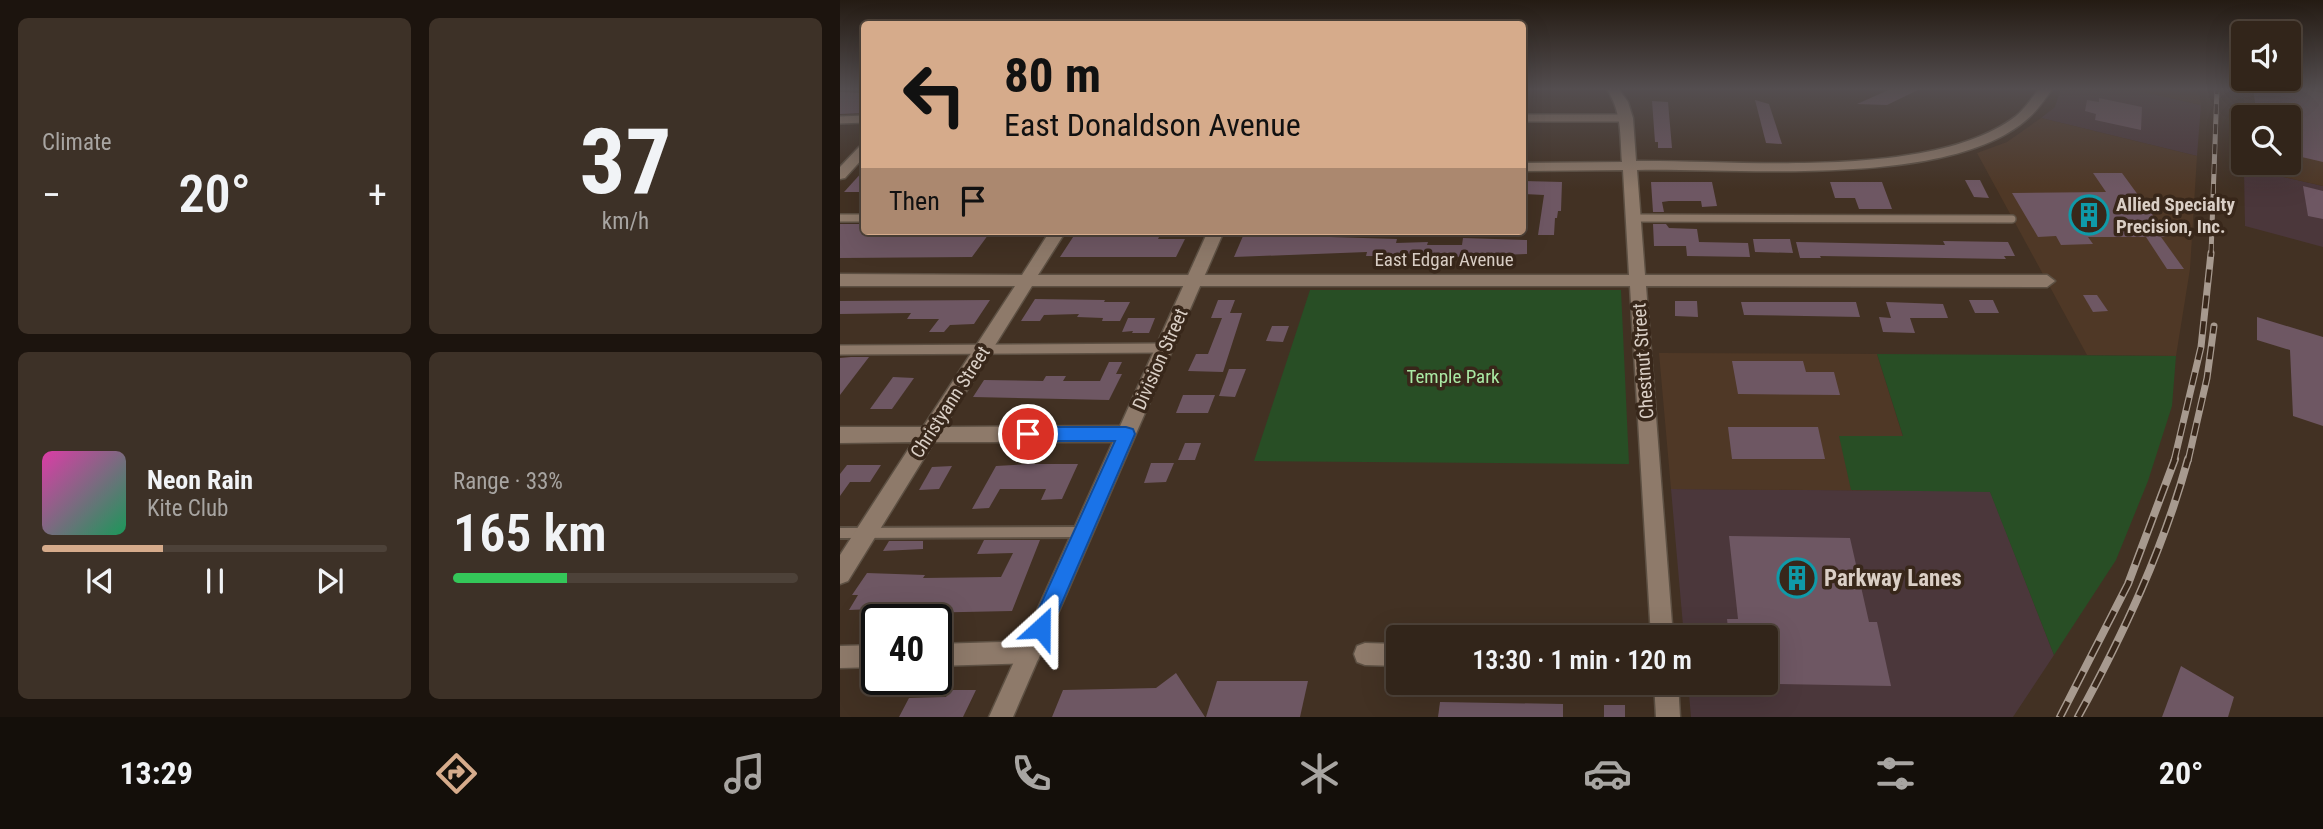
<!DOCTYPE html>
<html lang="en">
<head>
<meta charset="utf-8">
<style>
	:root { --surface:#32251a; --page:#3d3127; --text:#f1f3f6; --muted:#a8a5a2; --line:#4d4239; --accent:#d6ab8b }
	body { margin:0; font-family:"Roboto Condensed",sans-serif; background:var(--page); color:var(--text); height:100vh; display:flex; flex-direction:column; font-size:26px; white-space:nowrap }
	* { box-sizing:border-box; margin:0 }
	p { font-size:23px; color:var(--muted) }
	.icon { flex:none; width:38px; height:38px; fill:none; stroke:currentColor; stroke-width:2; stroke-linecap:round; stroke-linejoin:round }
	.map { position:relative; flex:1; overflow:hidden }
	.sheet { display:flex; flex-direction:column; gap:18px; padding:18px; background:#1c140e; width:840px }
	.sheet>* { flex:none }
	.hud { position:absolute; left:21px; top:21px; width:665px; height:214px; border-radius:7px; box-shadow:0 7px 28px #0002,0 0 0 2px var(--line); background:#d6ab8b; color:#111; overflow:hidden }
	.fabs { position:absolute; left:1391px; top:21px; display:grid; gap:14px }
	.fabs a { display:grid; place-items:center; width:70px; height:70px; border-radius:7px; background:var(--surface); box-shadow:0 7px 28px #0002,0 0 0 2px var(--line); font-size:35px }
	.speed { position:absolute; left:21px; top:604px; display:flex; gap:14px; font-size:35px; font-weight:700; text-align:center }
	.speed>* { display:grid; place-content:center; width:91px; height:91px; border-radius:50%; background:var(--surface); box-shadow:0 7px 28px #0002,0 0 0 2px var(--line); line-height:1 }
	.speed .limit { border:4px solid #111; border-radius:10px; background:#fff; color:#111 }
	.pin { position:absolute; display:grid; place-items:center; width:60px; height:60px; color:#fff; margin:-30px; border:4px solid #fff; border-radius:50%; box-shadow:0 2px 7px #0007 }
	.me { position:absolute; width:77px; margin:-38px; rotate:24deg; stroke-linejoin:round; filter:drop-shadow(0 0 5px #0008) }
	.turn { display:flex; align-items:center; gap:24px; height:147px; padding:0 28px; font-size:32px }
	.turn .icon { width:91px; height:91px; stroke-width:2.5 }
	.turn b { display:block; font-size:49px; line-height:60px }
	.then { display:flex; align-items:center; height:66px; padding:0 28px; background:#0003; gap:14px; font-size:26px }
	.big { font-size:52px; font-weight:600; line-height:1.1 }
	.sheet .tile { flex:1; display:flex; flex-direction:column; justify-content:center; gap:10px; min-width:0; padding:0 24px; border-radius:10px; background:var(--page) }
	.sheet .dial { align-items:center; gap:0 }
	.dial b { font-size:91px; line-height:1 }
	.song { display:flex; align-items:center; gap:21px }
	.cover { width:84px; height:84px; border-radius:10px; background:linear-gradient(135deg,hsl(320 70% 55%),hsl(150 70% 35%)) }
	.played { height:7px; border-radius:4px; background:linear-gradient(90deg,var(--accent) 35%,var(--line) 35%) }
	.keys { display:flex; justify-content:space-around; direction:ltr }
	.heat { display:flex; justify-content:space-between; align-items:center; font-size:38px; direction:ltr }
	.charge { height:10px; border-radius:5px; background:linear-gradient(90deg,#34c759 33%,var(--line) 0) }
	.sheet .tiles { flex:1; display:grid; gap:18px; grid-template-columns:repeat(2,1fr) }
	.trip { position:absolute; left:546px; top:625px; width:392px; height:70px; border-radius:7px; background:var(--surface); box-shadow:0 7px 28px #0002,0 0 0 2px var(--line); font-weight:600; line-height:70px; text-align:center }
	.tab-bar { display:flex; height:112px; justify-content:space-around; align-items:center; background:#140f0a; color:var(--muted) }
	.tab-bar .icon { width:49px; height:49px }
	.tab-bar .selected { color:var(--accent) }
	.tab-bar b { font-size:32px; color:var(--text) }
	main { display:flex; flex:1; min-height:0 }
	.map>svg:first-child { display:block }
	.commercial { fill:#4b373b }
	.built { fill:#4f3826 }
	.green { fill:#284e25 }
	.building { fill:#6e5763 }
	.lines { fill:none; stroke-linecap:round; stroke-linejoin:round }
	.lane-far2-casing { stroke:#5d5043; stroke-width:10 }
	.lane-far1-casing { stroke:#5d5043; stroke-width:12 }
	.lane-casing { stroke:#5d5043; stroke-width:14 }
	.street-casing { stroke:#5d5043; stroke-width:3 }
	.secondary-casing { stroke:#5d5043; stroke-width:3 }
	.lane-far2 { stroke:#8e7a6a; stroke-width:7 }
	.lane-far1 { stroke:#8e7a6a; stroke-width:9 }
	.lane { stroke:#8e7a6a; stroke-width:10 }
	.street { fill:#8e7a6a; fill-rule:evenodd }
	.secondary { fill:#8e7a6a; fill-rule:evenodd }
	.rail-far2-casing { stroke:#a79a8f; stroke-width:5 }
	.rail-far1-casing { stroke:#a79a8f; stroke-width:7 }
	.rail-casing { stroke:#a79a8f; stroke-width:8 }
	.rail-far2 { stroke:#38271a; stroke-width:3.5; stroke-dasharray:10; stroke-linecap:butt }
	.rail-far1 { stroke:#38271a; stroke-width:4.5; stroke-dasharray:13; stroke-linecap:butt }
	.rail { stroke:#38271a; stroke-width:5; stroke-dasharray:17; stroke-linecap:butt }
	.route { fill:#1a73e8; stroke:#114b97; stroke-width:2 }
	.labels { text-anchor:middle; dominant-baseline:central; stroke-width:7; stroke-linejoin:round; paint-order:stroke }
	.poi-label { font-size:19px; font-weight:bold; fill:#dacfc6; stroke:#38271a; text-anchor:start }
	.street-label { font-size:19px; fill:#dacfc6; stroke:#38271a }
	.park-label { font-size:19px; fill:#aae9a4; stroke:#38271a }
	.near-poi-label { font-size:23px; font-weight:bold; fill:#dacfc6; stroke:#38271a; text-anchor:start }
</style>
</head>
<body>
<main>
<section class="sheet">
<div class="tiles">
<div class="tile"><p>Climate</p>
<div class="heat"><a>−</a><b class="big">20°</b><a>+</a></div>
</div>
<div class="tile dial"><b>37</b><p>km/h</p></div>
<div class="tile">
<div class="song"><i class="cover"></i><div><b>Neon Rain</b><p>Kite Club</p></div></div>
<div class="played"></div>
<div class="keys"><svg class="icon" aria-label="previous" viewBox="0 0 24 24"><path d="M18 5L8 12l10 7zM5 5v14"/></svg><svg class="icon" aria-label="pause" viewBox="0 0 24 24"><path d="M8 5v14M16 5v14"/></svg><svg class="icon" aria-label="next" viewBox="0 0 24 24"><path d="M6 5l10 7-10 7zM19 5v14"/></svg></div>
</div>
<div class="tile"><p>Range · 33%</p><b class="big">165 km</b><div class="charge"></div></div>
</div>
</section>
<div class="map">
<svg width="1483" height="717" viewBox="0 0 1483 717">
	<rect width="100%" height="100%" fill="#423123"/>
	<g class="commercial">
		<polygon points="1221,88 1287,88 1361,105 1357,156 1201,118 1215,107"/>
		<polygon points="1404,168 1483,186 1483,247 1405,226"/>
		<polygon points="831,489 1150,491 1214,655 1173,717 851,717 848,683 926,682 926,637 844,637"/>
	</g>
	<g class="built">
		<polygon points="1287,88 1358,88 1361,105"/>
		<polygon points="1404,88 1483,88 1483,186 1404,168 1404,163 1449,163 1449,117 1404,117"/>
		<polygon points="1201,118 1357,156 1350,269 1336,356 1247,355 1137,153 1167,142"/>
		<polygon points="819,353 1037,354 1080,491 831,489"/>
	</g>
	<g class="green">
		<polygon points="470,290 781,290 789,464 414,461"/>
		<polygon points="1037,354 1336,356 1332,406 1308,481 1276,560 1214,655 1150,492 1011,490 999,436 1063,436"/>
	</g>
	<g class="building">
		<polygon points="1053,88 1082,88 1047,105 1017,104"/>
		<polygon points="1413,88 1458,88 1483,93 1483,162 1449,154 1449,117 1417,117"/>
		<polygon points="0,92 24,93 24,113 0,114"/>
		<polygon points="1259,98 1302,107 1301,130 1255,120 1256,114 1245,111 1247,100 1259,102"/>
		<polygon points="915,100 929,104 942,144 926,143"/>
		<polygon points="812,101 828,102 832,148 818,148 818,142 815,142"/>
		<polygon points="24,170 24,192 4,192"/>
		<polygon points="1253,173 1282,173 1328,236 1321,237 1344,269 1327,269 1306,237 1248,237 1253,244 1221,245 1216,236 1198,237 1172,193 1266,192"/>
		<polygon points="1125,180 1140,180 1149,198 1134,197"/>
		<polygon points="682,181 722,182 721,211 718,211 717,218 715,218 714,235 698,235 704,195 682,194"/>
		<polygon points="811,182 872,182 877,206 862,207 861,201 829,201 822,202 824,212 813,212"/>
		<polygon points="990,182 1042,182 1052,209 1019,209 1015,198 995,198"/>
		<polygon points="1463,186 1483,191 1483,219 1468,216"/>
		<polygon points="0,224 24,224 24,231 151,231 132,257 0,258"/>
		<polygon points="813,224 826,224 829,228 857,229 859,242 908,243 910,257 847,256 846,246 814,246"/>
		<polygon points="237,231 322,231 318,239 345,239 336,257 220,257"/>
		<polygon points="462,231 480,231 479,236 490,237 557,239 556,243 588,242 587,245 622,245 623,238 687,240 687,254 565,259 566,256 526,256 527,252 394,257 403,236 444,236 461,235"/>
		<polygon points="913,239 950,239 953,253 915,252"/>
		<polygon points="1103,241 1168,242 1175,256 1164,256 1166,259 980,256 981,258 960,258 956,242 1105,245"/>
		<polygon points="1243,295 1257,295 1268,311 1253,312"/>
		<polygon points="195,299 265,300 264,302 290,302 280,321 262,321 263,318 237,317 239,314 204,315 200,321 181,321"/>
		<polygon points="150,300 134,324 110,325 104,332 89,332 99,319 67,319 71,313 0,314 0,301"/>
		<polygon points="378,300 395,300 390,313 402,313 383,372 348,371 356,354 368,354 382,318 371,318"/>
		<polygon points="1129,300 1153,300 1159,313 1135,313"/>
		<polygon points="835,301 857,301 858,317 835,316"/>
		<polygon points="901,302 1016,302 1020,317 904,315"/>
		<polygon points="1046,302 1103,304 1108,318 1070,318 1075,333 1043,332 1039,317 1051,318"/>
		<polygon points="1417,317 1483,337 1483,426 1453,416 1450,350 1417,340"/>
		<polygon points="288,318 315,318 309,333 292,333 293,331 282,332"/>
		<polygon points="432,326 449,326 443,342 426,341"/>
		<polygon points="11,357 29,357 0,395 0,358"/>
		<polygon points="892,361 963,361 966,372 994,372 1000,395 898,394"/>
		<polygon points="269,362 282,362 276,374 282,374 269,400 133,397 144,380 203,381 206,376 226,376 223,381 260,381"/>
		<polygon points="389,369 406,369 395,397 379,396"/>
		<polygon points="53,377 74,378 52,409 30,409"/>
		<polygon points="343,395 375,395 368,413 336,413"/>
		<polygon points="888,427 978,427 985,459 892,459"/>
		<polygon points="345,443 361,443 355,460 338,460"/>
		<polygon points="311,463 334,463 326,482 304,483"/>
		<polygon points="191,464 238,464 222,499 201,500 206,489 160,489 149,508 132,509 156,466"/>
		<polygon points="7,465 41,465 30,482 10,482 0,496 0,474"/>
		<polygon points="112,466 99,489 79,490 92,467"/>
		<polygon points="889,536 1010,538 1029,622 1037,622 1051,686 935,684 934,678 926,678 926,637 889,637 887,619 898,619"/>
		<polygon points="144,540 200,540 172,611 75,613 78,607 9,610 18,595 12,595 27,573 85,575 83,578 161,577 173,553 137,554"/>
		<polygon points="49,541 83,541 83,549 43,551"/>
		<polygon points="1341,666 1394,697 1388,717 1322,717"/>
		<polygon points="336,673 365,717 212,717 223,690 316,688"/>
		<polygon points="377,681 468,681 460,717 366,717"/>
		<polygon points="109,690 136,690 123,717 59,717 69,698 106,697"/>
		<polygon points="600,702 723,704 723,717 598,717"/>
		<rect x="764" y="705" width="21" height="12"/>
	</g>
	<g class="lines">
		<g class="lane-far2-casing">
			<g id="lane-far2">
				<polyline points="682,118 786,118"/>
				<polyline points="0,120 24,119"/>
				<polyline points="0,218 24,218"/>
				<polyline points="793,218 1172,219"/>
			</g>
		</g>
		<g class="lane-far1-casing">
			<polyline id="lane-far1" points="0,350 324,348"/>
		</g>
		<g class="lane-casing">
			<polyline id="lane" points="0,533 243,532"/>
		</g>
		<g class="street-casing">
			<g id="street">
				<path d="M766,88H778L788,102L793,118L796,161C899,160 1093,180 1176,116C1185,109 1192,97 1200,88H1213C1205,99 1196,113 1185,121C1105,188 899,168 797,170L805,275H1207L1215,281L1207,287L806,286L833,637H811L790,286H192L104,427L286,426L293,429L295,434L293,439L286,442H94L8,581L0,584V555L73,442L0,443V427H83L175,286H0V274L182,275L210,231H226L198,275H789L783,170L682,171V163L782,162C780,135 782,111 766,88Z"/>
				<polygon points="24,146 24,157 5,178 0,179 0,167 19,147"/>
				<polygon points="190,641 198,644 201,652 198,660 190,663 96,666 96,644"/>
				<polygon points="525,643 558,644 558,666 525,665 517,662 514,654 517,646"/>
				<polygon points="37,645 37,667 0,668 0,646"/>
				<polygon points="814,682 838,682 840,717 816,717"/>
			</g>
		</g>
		<g class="secondary-casing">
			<polygon id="secondary" points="368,231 384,231 173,717 149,717"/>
		</g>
		<use href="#lane-far2" class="lane-far2"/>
		<use href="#lane-far1" class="lane-far1"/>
		<use href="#lane" class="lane"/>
		<use href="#street" class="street"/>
		<use href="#secondary" class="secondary"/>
		<g class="rail-far2-casing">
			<polyline id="rail-far2" points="1371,254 1377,88"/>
		</g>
		<g class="rail-far1-casing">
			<g id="rail-far1">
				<polyline points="1334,461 1361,347 1371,253"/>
				<polyline points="1348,461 1367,378 1374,326"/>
			</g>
		</g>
		<g class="rail-casing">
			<g id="rail">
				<polyline points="1220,717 1288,584 1335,459"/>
				<path d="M1238,717C1283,635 1323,550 1348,459"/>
			</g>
		</g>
		<use href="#rail-far2" class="rail-far2"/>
		<use href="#rail-far1" class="rail-far1"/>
		<use href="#rail" class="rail"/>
	</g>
	<linearGradient id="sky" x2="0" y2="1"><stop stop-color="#241b13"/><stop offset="0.47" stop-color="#544e50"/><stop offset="1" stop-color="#544e50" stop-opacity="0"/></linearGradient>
	<rect width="1483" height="189" fill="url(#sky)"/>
	<polygon class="route" points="188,427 286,427 293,429 295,434 208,635 201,638 193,635 190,628 275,441 188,441 182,439 179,434 182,429"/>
	<defs>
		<g id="building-ring" transform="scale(2.0125)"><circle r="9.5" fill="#38271a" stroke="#0f9aa8" stroke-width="1.5"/><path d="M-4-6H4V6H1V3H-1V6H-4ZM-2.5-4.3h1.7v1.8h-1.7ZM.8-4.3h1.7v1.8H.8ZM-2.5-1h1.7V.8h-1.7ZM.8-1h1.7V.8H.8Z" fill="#0f9aa8"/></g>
	</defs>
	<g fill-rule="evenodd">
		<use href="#building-ring" x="1249" y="215"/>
		<use href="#building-ring" x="957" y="578"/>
	</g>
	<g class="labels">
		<g class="poi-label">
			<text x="1276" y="204">Allied Specialty<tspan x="1276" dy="22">Precision, Inc.</tspan></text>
		</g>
		<g class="street-label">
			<text x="604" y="259">East Edgar Avenue</text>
			<text transform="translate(320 359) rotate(-66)">Division Street</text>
			<text transform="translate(803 361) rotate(-94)">Chestnut Street</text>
			<text transform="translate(110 402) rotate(-57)">Christyann Street</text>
		</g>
		<g class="park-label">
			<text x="613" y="376">Temple Park</text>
		</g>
		<g class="near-poi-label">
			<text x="984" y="578">Parkway Lanes</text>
		</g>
	</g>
</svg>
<div class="fabs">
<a><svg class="icon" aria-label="sound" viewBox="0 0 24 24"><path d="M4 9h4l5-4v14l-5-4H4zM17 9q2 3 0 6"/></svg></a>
<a><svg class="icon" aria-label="search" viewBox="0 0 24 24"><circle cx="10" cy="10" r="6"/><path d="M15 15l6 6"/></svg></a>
</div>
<div class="speed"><div class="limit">40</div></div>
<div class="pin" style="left:188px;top:434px;background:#d93025"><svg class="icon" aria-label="arrive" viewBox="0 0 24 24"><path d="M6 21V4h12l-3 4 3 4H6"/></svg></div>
<svg class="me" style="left:201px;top:628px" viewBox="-20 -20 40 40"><path d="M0-17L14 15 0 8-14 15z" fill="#1a73e8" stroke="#fff" stroke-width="4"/></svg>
<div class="trip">13:30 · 1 min · 120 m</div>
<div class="hud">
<div class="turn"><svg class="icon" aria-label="left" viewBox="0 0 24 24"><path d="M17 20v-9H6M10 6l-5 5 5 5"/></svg><div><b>80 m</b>East Donaldson Avenue</div></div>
<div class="then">Then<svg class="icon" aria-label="arrive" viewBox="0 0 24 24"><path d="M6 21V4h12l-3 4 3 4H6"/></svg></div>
</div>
</div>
</main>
<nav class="tab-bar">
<b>13:29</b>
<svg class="icon selected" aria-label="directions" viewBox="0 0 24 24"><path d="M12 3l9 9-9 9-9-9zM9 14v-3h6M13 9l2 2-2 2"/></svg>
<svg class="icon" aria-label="music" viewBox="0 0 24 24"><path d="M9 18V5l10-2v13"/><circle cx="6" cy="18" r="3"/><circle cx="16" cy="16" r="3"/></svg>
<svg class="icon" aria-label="phone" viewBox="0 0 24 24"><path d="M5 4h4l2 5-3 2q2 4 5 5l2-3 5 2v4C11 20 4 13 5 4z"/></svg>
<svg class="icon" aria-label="climate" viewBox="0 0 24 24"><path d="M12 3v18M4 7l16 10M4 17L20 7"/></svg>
<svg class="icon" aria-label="car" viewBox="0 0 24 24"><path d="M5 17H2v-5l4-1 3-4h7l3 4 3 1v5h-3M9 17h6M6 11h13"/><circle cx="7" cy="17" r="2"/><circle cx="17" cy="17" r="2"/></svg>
<svg class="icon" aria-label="filters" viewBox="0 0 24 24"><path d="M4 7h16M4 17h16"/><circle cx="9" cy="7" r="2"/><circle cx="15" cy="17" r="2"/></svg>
<b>20°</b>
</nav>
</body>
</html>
